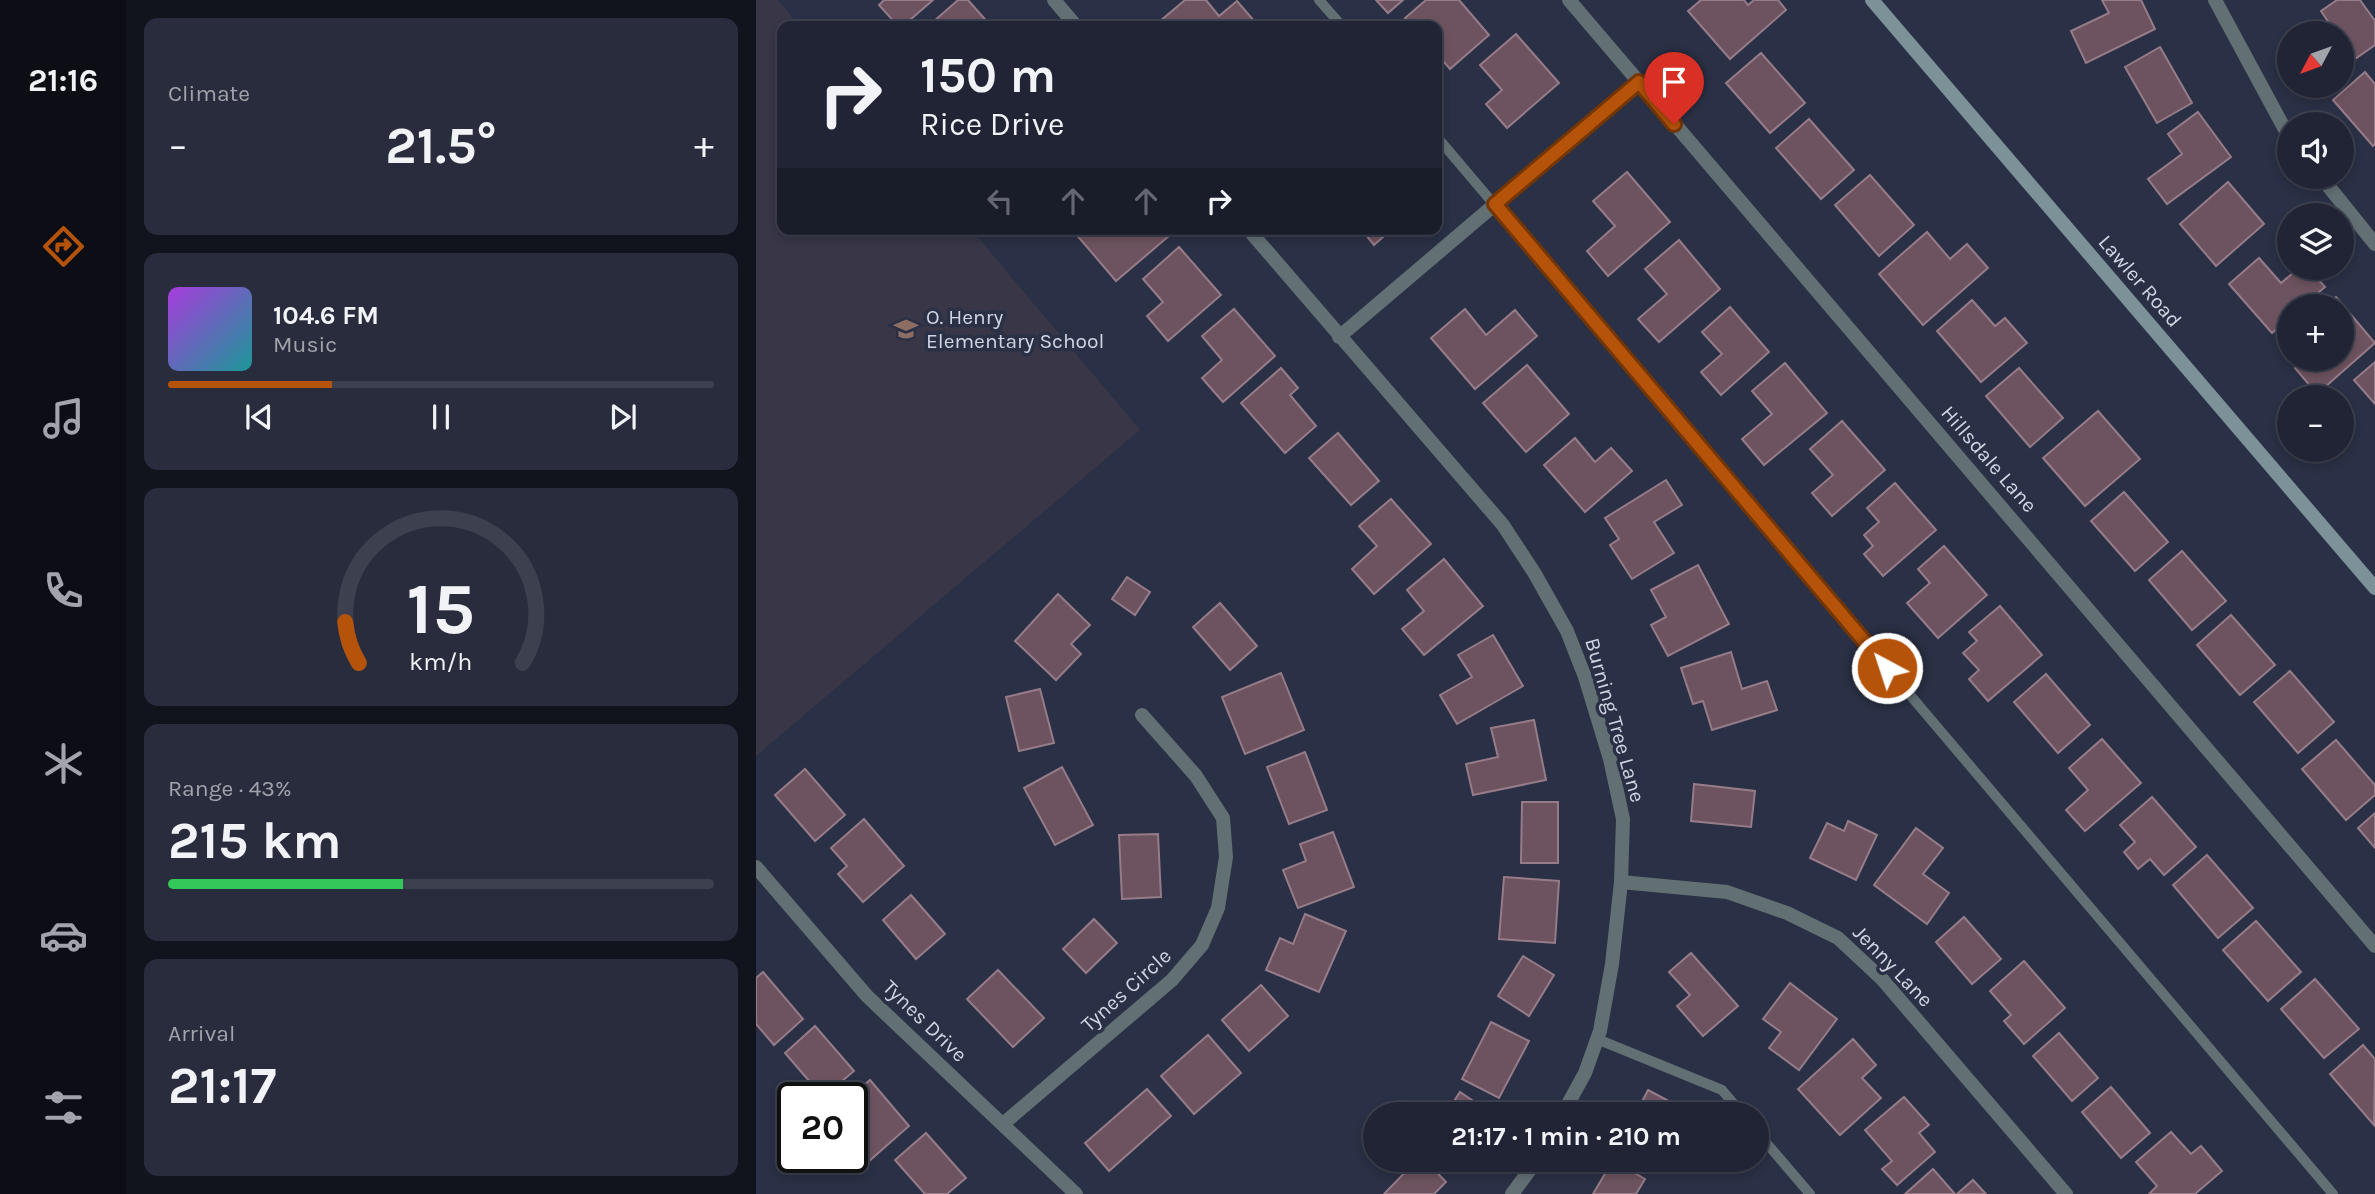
<!DOCTYPE html>
<html lang="en">
<head>
<meta charset="utf-8">
<style>
	:root { --surface:#202434; --page:#282c3c; --text:#f1f3f6; --muted:#a2a4ac; --line:#3d414f; --accent:#b45309 }
	body { margin:0; font-family:Karla,sans-serif; background:var(--page); color:var(--text); height:100vh; display:flex; flex-direction:column; font-size:26px; white-space:nowrap }
	* { box-sizing:border-box; margin:0 }
	p { font-size:23px; color:var(--muted) }
	.icon { flex:none; width:38px; height:38px; fill:none; stroke:currentColor; stroke-width:2; stroke-linecap:round; stroke-linejoin:round }
	.map { position:relative; flex:1; overflow:hidden }
	.panel { display:flex; flex-direction:column; gap:18px; padding:18px; background:#12141d; width:630px }
	.panel>* { flex:none }
	.hud { position:absolute; left:21px; top:21px; width:665px; height:214px; border-radius:14px; box-shadow:0 4px 10px #0003,0 0 0 2px var(--line); background:#202434; color:var(--text); overflow:hidden }
	.needle { width:46px; rotate:229deg }
	.controls { position:absolute; left:1521px; top:21px; display:grid; gap:14px }
	.controls a { display:grid; place-items:center; width:77px; height:77px; border-radius:50%; background:var(--surface); box-shadow:0 4px 10px #0003,0 0 0 2px var(--line); font-size:35px }
	.speed { position:absolute; left:21px; top:1082px; display:flex; gap:14px; font-size:35px; font-weight:700; text-align:center }
	.speed>* { display:grid; place-content:center; width:91px; height:91px; border-radius:50%; background:var(--surface); box-shadow:0 4px 10px #0003,0 0 0 2px var(--line); line-height:1 }
	.speed .limit { border:4px solid #111; border-radius:10px; background:#fff; color:#111 }
	.pin { position:absolute; display:grid; place-items:center; width:60px; height:60px; color:#fff; margin:-72px -30px; border-radius:50% 50% 50% 0; rotate:-45deg; box-shadow:0 0 7px #0007 }
	.pin .icon { rotate:45deg }
	.me { position:absolute; width:77px; margin:-38px; rotate:320deg; stroke-linejoin:round; filter:drop-shadow(0 0 5px #0008) }
	.turn { display:flex; align-items:center; gap:24px; height:147px; padding:0 28px; font-size:32px }
	.turn .icon { width:91px; height:91px; stroke-width:2.5 }
	.turn b { display:block; font-size:49px; line-height:60px }
	.lanes { display:flex; align-items:center; height:66px; padding:0 28px; background:#0003; justify-content:center; gap:35px; direction:ltr }
	.lanes .off { opacity:.35 }
	.big { font-size:52px; font-weight:700; line-height:1.1 }
	.panel .widget { flex:1; display:flex; flex-direction:column; justify-content:center; gap:10px; min-width:0; padding:0 24px; border-radius:14px; background:var(--page) }
	.panel .dial { align-items:center; gap:0 }
	.dial svg { height:182px; overflow:visible; fill:none; stroke:var(--line); stroke-width:7; stroke-linecap:round; text-anchor:middle }
	.dial text { fill:var(--text); stroke:none }
	.song { display:flex; align-items:center; gap:21px }
	.cover { width:84px; height:84px; border-radius:10px; background:linear-gradient(135deg,hsl(280 70% 55%),hsl(180 70% 35%)) }
	.played { height:7px; border-radius:4px; background:linear-gradient(90deg,var(--accent) 30%,var(--line) 30%) }
	.keys { display:flex; justify-content:space-around; direction:ltr }
	.heat { display:flex; justify-content:space-between; align-items:center; font-size:38px; direction:ltr }
	.charge { height:10px; border-radius:5px; background:linear-gradient(90deg,#34c759 43%,var(--line) 0) }
	.trip { position:absolute; left:607px; top:1102px; width:406px; height:70px; border-radius:35px; background:var(--surface); box-shadow:0 4px 10px #0003,0 0 0 2px var(--line); font-weight:700; line-height:70px; text-align:center }
	main { display:flex; flex:1; min-height:0 }
	.menu { display:flex; flex-direction:column; width:126px; justify-content:space-around; align-items:center; background:#0d0e15; color:var(--muted) }
	.menu .icon { width:49px; height:49px }
	.menu .selected { color:var(--accent) }
	.menu b { font-size:32px; color:var(--text) }
	.map>svg:first-child { display:block }
	.education { fill:#383647 }
	.building { fill:#6d535f; stroke:#967b88; stroke-width:2 }
	.lines { fill:none; stroke-linecap:round; stroke-linejoin:round }
	.lane { stroke:#626f73; stroke-width:10 }
	.street { stroke:#626f73; stroke-width:14 }
	.secondary { stroke:#7c9198; stroke-width:14 }
	.route-casing { stroke:#753606; stroke-width:18 }
	.route { stroke:#b45309; stroke-width:12 }
	.labels { text-anchor:middle; dominant-baseline:central; stroke-width:7; stroke-linejoin:round; paint-order:stroke }
	.street-label { font-size:21px; fill:#d2d6e4; stroke:#2a3045 }
	.poi-label { font-size:21px; fill:#d2d6e4; stroke:#2a3045; text-anchor:start }
</style>
</head>
<body>
<main>
<nav class="menu">
<b>21:16</b>
<svg class="icon selected" aria-label="directions" viewBox="0 0 24 24"><path d="M12 3l9 9-9 9-9-9zM9 14v-3h6M13 9l2 2-2 2"/></svg>
<svg class="icon" aria-label="music" viewBox="0 0 24 24"><path d="M9 18V5l10-2v13"/><circle cx="6" cy="18" r="3"/><circle cx="16" cy="16" r="3"/></svg>
<svg class="icon" aria-label="phone" viewBox="0 0 24 24"><path d="M5 4h4l2 5-3 2q2 4 5 5l2-3 5 2v4C11 20 4 13 5 4z"/></svg>
<svg class="icon" aria-label="climate" viewBox="0 0 24 24"><path d="M12 3v18M4 7l16 10M4 17L20 7"/></svg>
<svg class="icon" aria-label="car" viewBox="0 0 24 24"><path d="M5 17H2v-5l4-1 3-4h7l3 4 3 1v5h-3M9 17h6M6 11h13"/><circle cx="7" cy="17" r="2"/><circle cx="17" cy="17" r="2"/></svg>
<svg class="icon" aria-label="filters" viewBox="0 0 24 24"><path d="M4 7h16M4 17h16"/><circle cx="9" cy="7" r="2"/><circle cx="15" cy="17" r="2"/></svg>
</nav>
<section class="panel">
<div class="widget"><p>Climate</p>
<div class="heat"><a>−</a><b class="big">21.5°</b><a>+</a></div>
</div>
<div class="widget">
<div class="song"><i class="cover"></i><div><b>104.6 FM</b><p>Music</p></div></div>
<div class="played"></div>
<div class="keys"><svg class="icon" aria-label="previous" viewBox="0 0 24 24"><path d="M18 5L8 12l10 7zM5 5v14"/></svg><svg class="icon" aria-label="pause" viewBox="0 0 24 24"><path d="M8 5v14M16 5v14"/></svg><svg class="icon" aria-label="next" viewBox="0 0 24 24"><path d="M6 5l10 7-10 7zM19 5v14"/></svg></div>
</div>
<div class="widget dial"><svg viewBox="0 0 100 80">
<path d="M14 69A42 42 0 1 1 86 69"/>
<path d="M14 69A42 42 0 0 1 8 51" stroke="#b45309"/>
<text x="50" y="56" font-size="32" font-weight="700">15</text>
<text x="50" y="72" font-size="11">km/h</text>
</svg></div>
<div class="widget"><p>Range · 43%</p><b class="big">215 km</b><div class="charge"></div></div>
<div class="widget"><p>Arrival</p><b class="big">21:17</b></div>
</section>
<div class="map">
<svg width="1619" height="1194" viewBox="0 0 1619 1194">
	<rect width="100%" height="100%" fill="#2a3045"/>
	<polygon class="education" points="0,0 22,0 44,26 26,26 26,229 215,229 384,430 0,756"/>
	<g class="building">
		<polygon points="128,0 177,0 147,26 142,26 123,5"/>
		<polygon points="202,0 212,0 235,26 182,26 178,21"/>
		<polygon points="429,0 450,0 463,16 481,1 500,23 496,26 406,26 403,22"/>
		<polygon points="620,0 647,0 632,13"/>
		<polygon points="670,0 703,0 733,35 694,69 681,54 681,26 656,26 649,18"/>
		<polygon points="945,0 988,0 992,5 998,0 1022,0 1030,10 974,59 932,11"/>
		<polygon points="1346,0 1385,0 1399,29 1330,63 1315,31 1353,13"/>
		<polygon points="1581,0 1604,0 1619,21 1619,45 1586,68 1586,33 1577,33 1579,32 1565,11"/>
		<polygon points="760,34 803,83 751,128 730,104 746,90 724,65"/>
		<polygon points="1404,47 1436,103 1401,123 1369,67"/>
		<polygon points="1005,53 1049,103 1014,133 970,83"/>
		<polygon points="1609,72 1619,84 1619,144 1617,146 1577,100"/>
		<polygon points="1442,112 1475,157 1411,204 1392,179 1426,154 1412,134"/>
		<polygon points="1053,119 1098,170 1065,199 1020,148"/>
		<polygon points="871,172 914,222 852,276 831,251 859,226 837,201"/>
		<polygon points="1114,175 1158,225 1123,256 1079,205"/>
		<polygon points="1472,182 1508,224 1460,266 1424,224"/>
		<polygon points="323,229 407,229 413,236 360,281 319,233"/>
		<polygon points="605,229 636,229 618,245"/>
		<polygon points="1171,232 1194,259 1211,244 1232,268 1167,325 1123,274"/>
		<polygon points="923,240 964,289 903,342 882,319 911,294 889,269"/>
		<polygon points="423,247 465,295 412,341 391,316 407,302 387,279"/>
		<polygon points="1503,258 1525,283 1543,268 1552,268 1569,287 1547,306 1533,306 1533,318 1516,333 1473,284"/>
		<polygon points="1580,297 1619,343 1561,394 1539,368 1549,359 1586,359 1586,306 1569,306"/>
		<polygon points="1216,300 1239,326 1249,318 1271,343 1225,382 1181,331"/>
		<polygon points="974,307 1013,352 965,395 945,372 966,354 946,332"/>
		<polygon points="478,309 519,356 467,402 446,378 466,360 446,336"/>
		<polygon points="709,309 730,335 759,310 781,336 719,389 675,338"/>
		<polygon points="1619,362 1619,404 1598,380"/>
		<polygon points="1029,363 1071,413 1008,465 986,439 1016,414 996,391"/>
		<polygon points="771,365 813,414 770,452 727,403"/>
		<polygon points="525,368 542,388 534,395 560,426 529,453 485,403"/>
		<polygon points="1263,368 1307,418 1274,447 1230,396"/>
		<polygon points="1342,411 1384,459 1329,506 1287,458"/>
		<polygon points="1086,421 1129,470 1076,516 1056,493 1077,475 1054,449"/>
		<polygon points="582,433 623,481 595,505 553,458"/>
		<polygon points="819,438 839,462 855,448 876,471 829,512 788,465"/>
		<polygon points="910,480 926,505 898,522 918,553 876,579 854,545 863,539 849,518"/>
		<polygon points="1139,483 1180,530 1127,576 1108,554 1117,546 1108,535 1123,522 1111,508"/>
		<polygon points="1368,492 1412,542 1379,571 1335,521"/>
		<polygon points="635,499 675,544 618,594 596,569 621,546 603,526"/>
		<polygon points="1188,546 1231,595 1182,638 1151,603 1174,583 1162,569"/>
		<polygon points="1426,551 1470,601 1436,630 1393,580"/>
		<polygon points="688,559 727,606 668,655 646,629 668,611 651,590"/>
		<polygon points="942,565 973,624 912,656 895,625 910,617 895,590"/>
		<polygon points="371,577 394,592 379,615 356,599"/>
		<polygon points="302,594 334,625 315,644 325,654 300,680 259,641"/>
		<polygon points="464,603 501,646 474,670 437,627"/>
		<polygon points="1244,606 1286,655 1232,701 1213,679 1223,670 1207,653 1221,641 1213,632"/>
		<polygon points="1475,615 1519,665 1484,695 1441,645"/>
		<polygon points="737,635 767,686 701,724 684,695 716,677 702,655"/>
		<polygon points="975,652 986,689 1011,681 1021,710 956,730 947,701 937,704 925,668"/>
		<polygon points="1534,671 1578,722 1542,753 1498,702"/>
		<polygon points="525,673 548,730 489,754 466,697"/>
		<polygon points="1290,674 1334,725 1302,753 1258,702"/>
		<polygon points="284,689 298,743 263,751 250,697"/>
		<polygon points="778,720 790,780 717,795 710,764 742,757 735,728"/>
		<polygon points="1346,739 1385,783 1329,831 1310,810 1332,790 1313,768"/>
		<polygon points="1580,740 1619,785 1619,795 1590,820 1546,769"/>
		<polygon points="549,752 571,810 533,824 511,767"/>
		<polygon points="306,767 337,825 299,845 268,788"/>
		<polygon points="49,769 89,815 59,841 19,795"/>
		<polygon points="938,784 999,791 995,827 935,821"/>
		<polygon points="1396,797 1440,847 1408,875 1394,859 1382,869 1368,852 1379,842 1364,825"/>
		<polygon points="766,802 802,802 802,863 765,863"/>
		<polygon points="1619,813 1619,848 1602,828"/>
		<polygon points="108,819 148,866 107,902 82,874 91,866 75,848"/>
		<polygon points="1092,821 1121,835 1100,880 1054,858 1071,823 1088,831"/>
		<polygon points="1160,828 1187,848 1167,874 1193,893 1171,924 1118,885"/>
		<polygon points="577,832 598,887 542,908 527,870 550,861 544,844"/>
		<polygon points="402,834 405,897 366,899 363,835"/>
		<polygon points="1451,855 1497,908 1462,938 1417,885"/>
		<polygon points="748,877 803,881 799,943 743,939"/>
		<polygon points="155,895 189,934 160,959 127,920"/>
		<polygon points="549,914 590,931 563,992 510,970 524,938 537,944"/>
		<polygon points="1208,917 1245,959 1216,984 1180,942"/>
		<polygon points="338,919 361,943 330,973 307,949"/>
		<polygon points="1500,921 1545,972 1512,1001 1467,950"/>
		<polygon points="935,953 982,1006 947,1036 921,1006 934,995 913,972"/>
		<polygon points="767,956 798,975 773,1016 742,996"/>
		<polygon points="1268,961 1309,1008 1268,1044 1248,1021 1255,1015 1234,991"/>
		<polygon points="242,970 288,1018 257,1047 211,999"/>
		<polygon points="7,972 47,1019 18,1045 0,1024 0,978"/>
		<polygon points="1559,979 1603,1029 1568,1058 1525,1009"/>
		<polygon points="1034,983 1081,1019 1043,1070 1013,1048 1025,1032 1007,1019"/>
		<polygon points="505,985 532,1016 493,1051 466,1020"/>
		<polygon points="735,1022 773,1041 743,1098 706,1079"/>
		<polygon points="59,1026 98,1071 67,1097 29,1053"/>
		<polygon points="1303,1033 1342,1078 1316,1101 1277,1056"/>
		<polygon points="452,1035 485,1073 438,1114 405,1076"/>
		<polygon points="1097,1039 1120,1065 1106,1078 1125,1098 1084,1135 1042,1089"/>
		<polygon points="1607,1045 1619,1059 1618,1125 1574,1074"/>
		<polygon points="114,1080 153,1126 112,1162 96,1144 96,1097 94,1097"/>
		<polygon points="1355,1087 1394,1133 1365,1158 1326,1112"/>
		<polygon points="391,1089 415,1116 353,1171 329,1143"/>
		<polygon points="892,1090 937,1114 936,1115 879,1115"/>
		<polygon points="704,1092 738,1115 689,1115"/>
		<polygon points="1148,1097 1173,1125 1163,1133 1179,1152 1141,1185 1126,1169 1136,1161 1109,1130"/>
		<polygon points="1415,1132 1435,1154 1445,1146 1466,1171 1439,1194 1393,1194 1401,1186 1380,1162"/>
		<polygon points="170,1133 210,1178 191,1194 169,1194 139,1160"/>
		<polygon points="661,1160 669,1160 690,1182 678,1194 628,1194"/>
		<polygon points="857,1160 889,1179 880,1194 837,1194"/>
		<polygon points="1177,1169 1199,1194 1149,1194"/>
		<polygon points="1217,1180 1230,1194 1201,1194"/>
	</g>
	<g class="lines">
		<g class="lane">
			<polyline points="563,0 586,26"/>
			<polyline points="681,137 1577,1194"/>
			<polyline points="841,1039 966,1090 987,1115"/>
			<polyline points="1001,1132 1054,1194"/>
		</g>
		<g class="street">
			<polyline points="298,0 320,26"/>
			<polyline points="813,0 1619,946"/>
			<polyline points="1459,0 1533,137"/>
			<polyline points="1565,177 1619,244"/>
			<polyline points="492,229 747,525 779,574 811,631 829,677 854,759 867,819 865,882 856,964 844,1031 829,1073 806,1115"/>
			<polyline points="583,337 883,82"/>
			<polyline points="0,867 111,996 320,1194"/>
			<polyline points="865,882 971,892 1031,913 1082,938 1126,979 1310,1194"/>
			<polyline points="247,1124 416,980 446,945 462,908 470,857 467,818 440,776 386,715"/>
			<polyline points="756,1194 781,1160"/>
		</g>
		<polyline class="secondary" points="1116,0 1619,588"/>
	</g>
	<g class="lines">
		<g class="route-casing">
			<polyline id="route" points="918,124 883,82 739,204 1131,668"/>
		</g>
		<use href="#route" class="route"/>
	</g>
	<defs>
		<g id="school-bare" transform="scale(1.89)"><path d="M0-5L7-2L0 1L-7-2ZM-4 1L0 2.5L4 1V4Q0 6-4 4Z" fill="#8d6e63" stroke="#2a3045" stroke-width="2.5" paint-order="stroke"/></g>
	</defs>
	<g fill-rule="evenodd">
		<use href="#school-bare" x="150" y="329"/>
	</g>
	<g class="labels">
		<g class="street-label">
			<text transform="translate(1384 281) rotate(49)">Lawler Road</text>
			<text transform="translate(1233 459) rotate(49)">Hillsdale Lane</text>
			<text transform="translate(859 720) rotate(74)">Burning Tree Lane</text>
			<text transform="translate(1137 966) rotate(46)">Jenny Lane</text>
			<text transform="translate(370 990) rotate(-42)">Tynes Circle</text>
			<text transform="translate(169 1021) rotate(44)">Tynes Drive</text>
		</g>
		<g class="poi-label">
			<text x="170" y="317">O. Henry<tspan x="170" dy="24">Elementary School</tspan></text>
		</g>
	</g>
</svg>
<div class="controls">
<a><svg class="needle" viewBox="-14 -14 28 28"><path d="M0-13l5 13h-10z" fill="#e53935"/><path d="M0 13l5-13h-10z" fill="#a2a4ac"/></svg></a>
<a><svg class="icon" aria-label="sound" viewBox="0 0 24 24"><path d="M4 9h4l5-4v14l-5-4H4zM17 9q2 3 0 6"/></svg></a>
<a><svg class="icon" aria-label="layers" viewBox="0 0 24 24"><path d="M12 4l9 5-9 5-9-5zM3 14l9 5 9-5"/></svg></a>
<a>+</a>
<a>−</a>
</div>
<div class="speed"><div class="limit">20</div></div>
<div class="pin" style="left:918px;top:124px;background:#d93025"><svg class="icon" aria-label="arrive" viewBox="0 0 24 24"><path d="M6 21V4h12l-3 4 3 4H6"/></svg></div>
<svg class="me" style="left:1131px;top:668px" viewBox="-20 -20 40 40"><circle r="17" fill="#b45309" stroke="#fff" stroke-width="3"/><path d="M0-11L8 9 0 5-8 9z" fill="#fff"/></svg>
<div class="trip">21:17 · 1 min · 210 m</div>
<div class="hud">
<div class="turn"><svg class="icon" aria-label="right" viewBox="0 0 24 24"><path d="M7 20v-9h11M14 6l5 5-5 5"/></svg><div><b>150 m</b>Rice Drive</div></div>
<div class="lanes"><svg class="icon off" aria-label="left" viewBox="0 0 24 24"><path d="M17 20v-9H6M10 6l-5 5 5 5"/></svg><svg class="icon off" aria-label="ahead" viewBox="0 0 24 24"><path d="M12 20V5M6 11l6-6 6 6"/></svg><svg class="icon off" aria-label="ahead" viewBox="0 0 24 24"><path d="M12 20V5M6 11l6-6 6 6"/></svg><svg class="icon" aria-label="right" viewBox="0 0 24 24"><path d="M7 20v-9h11M14 6l5 5-5 5"/></svg></div>
</div>
</div>
</main>
</body>
</html>
